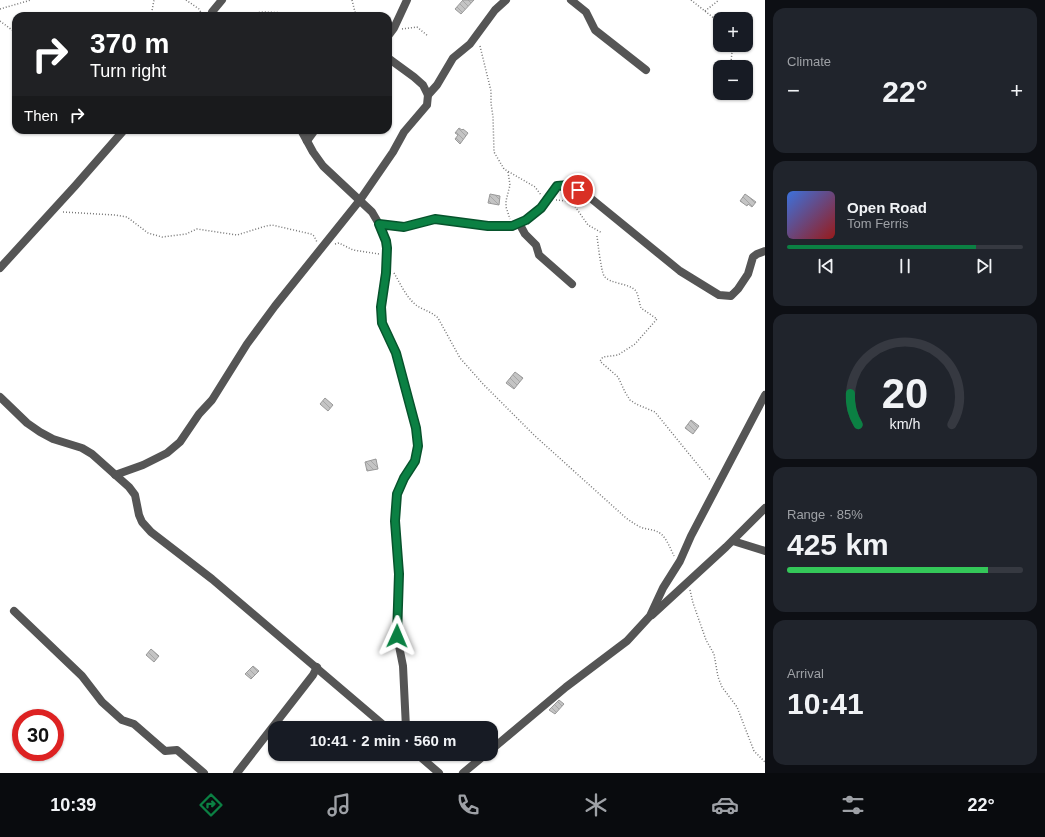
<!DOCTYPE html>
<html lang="en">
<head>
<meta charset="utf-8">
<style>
	:root { --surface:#171b24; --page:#20242c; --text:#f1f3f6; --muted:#9ea1a6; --line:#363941; --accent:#0b8043 }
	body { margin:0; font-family:Helvetica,sans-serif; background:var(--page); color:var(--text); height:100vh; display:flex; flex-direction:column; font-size:15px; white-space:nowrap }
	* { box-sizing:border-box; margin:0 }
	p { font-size:13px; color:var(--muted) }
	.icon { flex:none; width:22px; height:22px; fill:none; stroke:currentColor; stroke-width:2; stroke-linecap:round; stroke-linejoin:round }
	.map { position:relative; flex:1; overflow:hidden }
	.drawer { display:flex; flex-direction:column; gap:8px; padding:8px; background:#0d0f14; width:280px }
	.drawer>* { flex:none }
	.banner { position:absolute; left:12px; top:12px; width:380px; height:122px; border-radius:12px; box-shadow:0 1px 3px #0004; background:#202124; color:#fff; overflow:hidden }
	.tools { position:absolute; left:713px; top:12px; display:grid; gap:8px }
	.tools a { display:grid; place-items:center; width:40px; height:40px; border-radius:8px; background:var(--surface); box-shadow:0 1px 3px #0004; font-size:20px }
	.speed { position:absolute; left:12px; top:709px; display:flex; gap:8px; font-size:20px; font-weight:700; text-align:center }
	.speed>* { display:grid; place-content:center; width:52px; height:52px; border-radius:50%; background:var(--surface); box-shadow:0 1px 3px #0004; line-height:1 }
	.speed .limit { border:6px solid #d22; background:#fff; color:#111 }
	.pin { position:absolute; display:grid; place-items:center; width:34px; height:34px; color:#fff; margin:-17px; border:2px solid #fff; border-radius:50%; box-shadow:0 1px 4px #0007 }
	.me { position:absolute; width:44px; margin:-22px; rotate:1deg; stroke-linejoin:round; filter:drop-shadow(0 0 3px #0008) }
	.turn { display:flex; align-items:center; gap:14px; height:84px; padding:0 12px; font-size:18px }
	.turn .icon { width:52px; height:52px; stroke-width:2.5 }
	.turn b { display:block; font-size:28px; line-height:34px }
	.then { display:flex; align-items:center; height:38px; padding:0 12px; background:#0003; gap:8px; font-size:15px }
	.big { font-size:30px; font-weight:700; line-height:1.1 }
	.drawer .widget { flex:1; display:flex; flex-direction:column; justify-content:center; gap:6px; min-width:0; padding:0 14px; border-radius:12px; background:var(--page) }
	.drawer .dial { align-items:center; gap:0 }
	.dial svg { height:104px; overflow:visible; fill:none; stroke:var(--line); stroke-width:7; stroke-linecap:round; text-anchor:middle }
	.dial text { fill:var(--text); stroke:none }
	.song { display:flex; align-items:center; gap:12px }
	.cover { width:48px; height:48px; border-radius:6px; background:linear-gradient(135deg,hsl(220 70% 55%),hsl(0 70% 35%)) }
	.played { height:4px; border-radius:2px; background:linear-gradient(90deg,var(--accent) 80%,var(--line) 80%) }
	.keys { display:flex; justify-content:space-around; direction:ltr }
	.heat { display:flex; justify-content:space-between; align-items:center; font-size:22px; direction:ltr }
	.charge { height:6px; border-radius:3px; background:linear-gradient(90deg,#34c759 85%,var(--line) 0) }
	.trip { position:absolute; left:268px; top:721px; width:230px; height:40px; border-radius:12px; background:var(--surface); box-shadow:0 1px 3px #0004; font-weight:700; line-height:40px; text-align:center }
	.menu { display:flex; height:64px; justify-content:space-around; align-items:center; background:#090b0e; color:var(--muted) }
	.menu .icon { width:28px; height:28px }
	.menu .current { color:var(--accent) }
	.menu b { font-size:18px; color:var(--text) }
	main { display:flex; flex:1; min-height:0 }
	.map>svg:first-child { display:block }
	.building { fill:url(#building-back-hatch); stroke:#999 }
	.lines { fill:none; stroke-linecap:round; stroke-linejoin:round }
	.path { stroke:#777; stroke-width:1.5; stroke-dasharray:1 2; stroke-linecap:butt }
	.minor { stroke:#555; stroke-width:8 }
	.route-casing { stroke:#07532c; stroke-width:10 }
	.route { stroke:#0b8043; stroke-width:7 }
</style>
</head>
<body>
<main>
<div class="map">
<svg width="765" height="773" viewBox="0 0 765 773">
	<defs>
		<pattern id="building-back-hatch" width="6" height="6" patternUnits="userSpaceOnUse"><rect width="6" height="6" fill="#c4c4c4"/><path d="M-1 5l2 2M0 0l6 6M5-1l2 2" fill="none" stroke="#a7a7a7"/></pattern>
	</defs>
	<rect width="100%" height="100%" fill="#fff"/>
	<g class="building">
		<polygon points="463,0 474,0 461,14 455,9"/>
		<polygon points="459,128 462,130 463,129 468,133 460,144 455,139 458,135 455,133"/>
		<polygon points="490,194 500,196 499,205 488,203"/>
		<polygon points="745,194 756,202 752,207 748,204 747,206 740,201"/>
		<polygon points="515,372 523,378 514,389 506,383"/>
		<polygon points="325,398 333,405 328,411 320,404"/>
		<polygon points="691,420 699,426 693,434 685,428"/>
		<polygon points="376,459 378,469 367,471 365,462"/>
		<polygon points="151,649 159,656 154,662 146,655"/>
		<polygon points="253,666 259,671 251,679 245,674"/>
		<polygon points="559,700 564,704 555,714 549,710"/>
	</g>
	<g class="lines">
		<g class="path">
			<polyline points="186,0 199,9 203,16"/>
			<polyline points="352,0 355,12 358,16"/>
			<polyline points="691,0 715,19 720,33"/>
			<polyline points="0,9 31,0"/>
			<polyline points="705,11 719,0"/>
			<polyline points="220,14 237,15 263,12 288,13 297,16"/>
			<polyline points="151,16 154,0"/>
			<polyline points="0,21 16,33"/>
			<polyline points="402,29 417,27 428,36"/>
			<polyline points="728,45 732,52 731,62"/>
			<polyline points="480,46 491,91 491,103 493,117 494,152 504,169 535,187 541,195"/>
			<polyline points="508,172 510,185 506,201 506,207 510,219"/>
			<polyline points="556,200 567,201 574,205 588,225 602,233"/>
			<polyline points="63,212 115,215 127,217 148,233 162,237 186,234 197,229 237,235 266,226 272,225 311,234 314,236 317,242"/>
			<path d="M597,236C598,244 601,270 604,276C610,284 628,283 635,290C639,295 639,303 641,308L657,319L635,344L618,355L603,357L600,361L602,363L618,377L625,392L630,400L636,404L655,412L711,481"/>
			<polyline points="335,244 339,243 353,250 379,254"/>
			<path d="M394,273C400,283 406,297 416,305C423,310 432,312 438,318L460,358L484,385L535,436L626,518C632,522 637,526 643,528C649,530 655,529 661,534C667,539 670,548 674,556"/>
			<polyline points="690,590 693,603 706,640 714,654 718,677 722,687 737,707 754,751 765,762"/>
		</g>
		<g class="minor">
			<polyline points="571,0 586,12 595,30 646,70"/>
			<polyline points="211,16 212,12 222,0"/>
			<polyline points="388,36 394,28 407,0"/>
			<polyline points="428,95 437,85 453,58 470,44 495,10 506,0"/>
			<polyline points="301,130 313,152 323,166 372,212 379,224 386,241 387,262 381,307 382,323 396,353 416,428 418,446 415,461 404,478 397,494 395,521 399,574 397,636 403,666 406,728"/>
			<polyline points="307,141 315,130"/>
			<polyline points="519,223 525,234 536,245 539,255 572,284"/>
			<polyline points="379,224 404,227 435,219 488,226 512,227 526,220 541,208 557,186 569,185 588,196 680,271 719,295 731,296 738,289 748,274 753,257 757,254 765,251"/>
			<polyline points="0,268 75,186 124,130"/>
			<polyline points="0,397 27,423 40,432 53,439 82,448 92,454 129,487 135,495 139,515 142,522 151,532 212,579 387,728"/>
			<polyline points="115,475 143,465 167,453 180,442 199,414 212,400 247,344 275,306 360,200 393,152 404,132 427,105 428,95 423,85 414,77 388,58"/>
			<polyline points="733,541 765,551"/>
			<polyline points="14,611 82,676 102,702 122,720 134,724 165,751 177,750 204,773"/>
			<polyline points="652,615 726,547 765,508"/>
			<polyline points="491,750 566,687 627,641 650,616 663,588 680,561 691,536 765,395"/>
			<polyline points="417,754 439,773"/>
			<polyline points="237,773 313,675 317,667"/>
			<polyline points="463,773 486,754"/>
		</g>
	</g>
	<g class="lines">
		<g class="route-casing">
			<polyline id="route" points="397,636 399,574 395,521 397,494 404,478 415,461 418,446 416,428 396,353 382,323 381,307 386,273 387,248 386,241 379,224 404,227 435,219 488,226 512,226 526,220 541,208 557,186 569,185 578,190"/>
		</g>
		<use href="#route" class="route"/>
	</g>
</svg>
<div class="tools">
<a>+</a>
<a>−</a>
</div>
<div class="speed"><div class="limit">30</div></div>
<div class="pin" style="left:578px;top:190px;background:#d93025"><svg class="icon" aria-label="arrive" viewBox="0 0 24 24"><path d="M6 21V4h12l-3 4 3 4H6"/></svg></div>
<svg class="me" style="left:397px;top:636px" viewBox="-20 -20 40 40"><path d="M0-17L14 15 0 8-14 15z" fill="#0b8043" stroke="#fff" stroke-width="4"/></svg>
<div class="trip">10:41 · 2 min · 560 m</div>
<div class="banner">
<div class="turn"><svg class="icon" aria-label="right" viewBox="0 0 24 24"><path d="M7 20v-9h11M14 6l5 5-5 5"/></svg><div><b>370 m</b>Turn right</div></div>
<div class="then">Then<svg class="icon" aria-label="right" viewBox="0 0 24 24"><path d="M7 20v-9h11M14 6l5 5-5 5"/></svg></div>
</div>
</div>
<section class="drawer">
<div class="widget"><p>Climate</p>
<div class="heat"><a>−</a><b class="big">22°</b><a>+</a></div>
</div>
<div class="widget">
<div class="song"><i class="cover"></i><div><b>Open Road</b><p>Tom Ferris</p></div></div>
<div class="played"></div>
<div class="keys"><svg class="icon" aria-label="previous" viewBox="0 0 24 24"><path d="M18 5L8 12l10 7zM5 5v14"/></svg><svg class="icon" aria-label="pause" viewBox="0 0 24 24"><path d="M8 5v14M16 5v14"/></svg><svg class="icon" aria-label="next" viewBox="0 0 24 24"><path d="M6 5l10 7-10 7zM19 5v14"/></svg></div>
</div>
<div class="widget dial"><svg viewBox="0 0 100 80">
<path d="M14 69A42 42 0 1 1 86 69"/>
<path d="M14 69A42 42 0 0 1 8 45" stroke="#0b8043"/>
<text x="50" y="56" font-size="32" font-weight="700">20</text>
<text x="50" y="72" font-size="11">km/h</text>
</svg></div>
<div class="widget"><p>Range · 85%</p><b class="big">425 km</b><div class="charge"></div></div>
<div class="widget"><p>Arrival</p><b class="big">10:41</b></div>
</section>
</main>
<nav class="menu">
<b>10:39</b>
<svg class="icon current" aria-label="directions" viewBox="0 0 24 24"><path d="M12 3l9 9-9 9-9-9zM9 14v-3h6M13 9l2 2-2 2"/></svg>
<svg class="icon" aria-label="music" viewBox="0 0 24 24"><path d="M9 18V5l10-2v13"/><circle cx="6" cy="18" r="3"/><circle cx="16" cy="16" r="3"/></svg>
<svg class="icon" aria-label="phone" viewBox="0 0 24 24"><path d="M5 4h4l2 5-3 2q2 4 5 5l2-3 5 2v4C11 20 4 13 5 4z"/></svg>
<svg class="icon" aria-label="climate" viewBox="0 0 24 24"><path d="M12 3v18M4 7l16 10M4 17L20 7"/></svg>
<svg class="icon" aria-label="car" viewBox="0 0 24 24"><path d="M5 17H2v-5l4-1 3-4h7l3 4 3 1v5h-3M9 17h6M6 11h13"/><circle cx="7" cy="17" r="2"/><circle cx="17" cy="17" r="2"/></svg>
<svg class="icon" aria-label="filters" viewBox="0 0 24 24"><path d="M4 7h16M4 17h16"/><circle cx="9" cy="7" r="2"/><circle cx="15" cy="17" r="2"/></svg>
<b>22°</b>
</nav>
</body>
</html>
